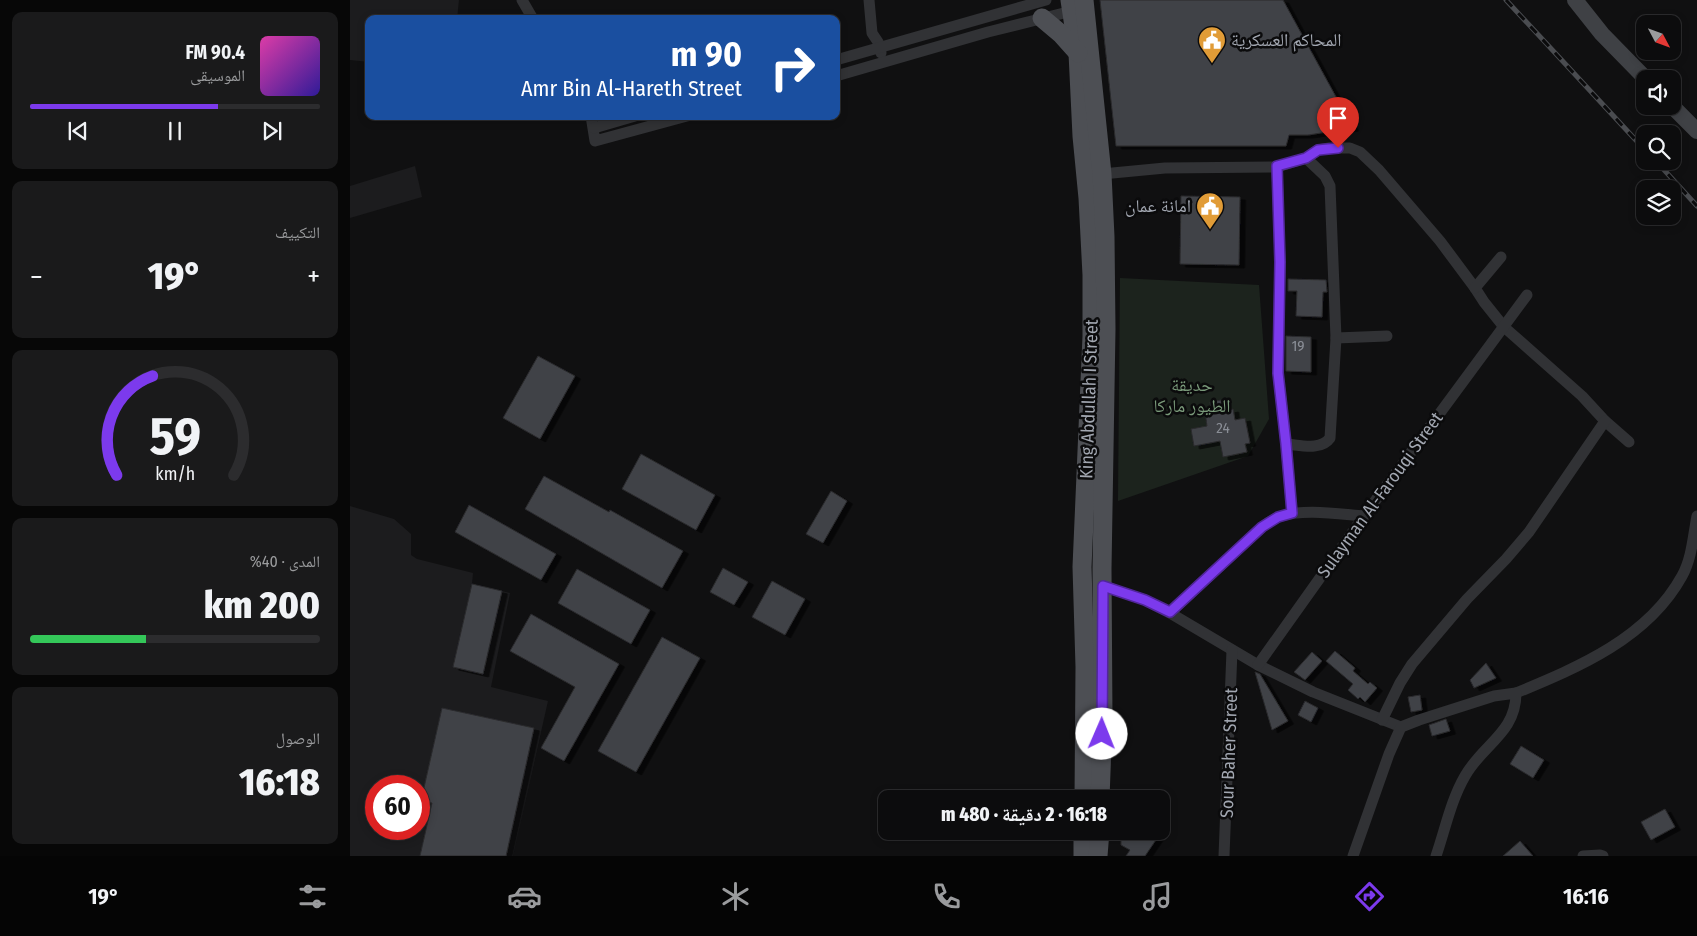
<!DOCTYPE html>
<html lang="ar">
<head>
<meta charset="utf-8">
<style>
	:root { --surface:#0c0c0d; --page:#1a1a1b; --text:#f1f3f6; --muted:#9a9b9d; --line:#2c2c2e; --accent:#7c3aed }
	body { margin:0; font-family:"Fira Sans Condensed","Noto Naskh Arabic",sans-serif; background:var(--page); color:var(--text); direction:rtl; height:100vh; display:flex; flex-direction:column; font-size:19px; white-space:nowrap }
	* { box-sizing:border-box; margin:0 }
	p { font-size:16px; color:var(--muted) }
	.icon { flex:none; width:28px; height:28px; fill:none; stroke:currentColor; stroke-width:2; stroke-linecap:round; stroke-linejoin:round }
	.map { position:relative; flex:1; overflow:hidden; direction:ltr }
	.side { display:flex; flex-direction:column; gap:12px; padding:12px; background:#070707; width:350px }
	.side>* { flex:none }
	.hud { position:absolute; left:15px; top:15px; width:475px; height:105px; border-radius:10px; box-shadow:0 2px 8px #0003,0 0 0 1px var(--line); direction:rtl; background:#1a4fa0; color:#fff; overflow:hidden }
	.needle { width:32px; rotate:131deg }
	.fabs { position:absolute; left:1286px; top:15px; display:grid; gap:10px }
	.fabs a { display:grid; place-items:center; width:45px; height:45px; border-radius:10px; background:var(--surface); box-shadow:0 2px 8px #0003,0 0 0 1px var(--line); font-size:25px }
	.speed { position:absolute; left:15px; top:775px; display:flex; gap:10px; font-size:25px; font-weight:700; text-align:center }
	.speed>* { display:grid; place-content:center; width:65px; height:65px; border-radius:50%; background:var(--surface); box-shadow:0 2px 8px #0003,0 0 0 1px var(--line); line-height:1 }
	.speed .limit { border:8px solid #d22; background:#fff; color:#111 }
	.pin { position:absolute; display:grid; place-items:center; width:42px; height:42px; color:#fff; margin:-51px -21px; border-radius:50% 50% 50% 0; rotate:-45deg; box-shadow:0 0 5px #0007 }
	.pin .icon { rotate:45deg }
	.me { position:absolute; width:55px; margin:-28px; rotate:1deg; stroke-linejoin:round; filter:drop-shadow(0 0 4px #0008) }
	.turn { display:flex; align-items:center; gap:18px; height:105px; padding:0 15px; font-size:22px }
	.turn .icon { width:65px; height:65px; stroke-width:2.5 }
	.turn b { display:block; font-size:35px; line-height:42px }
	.big { font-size:38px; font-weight:800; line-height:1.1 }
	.side .card { flex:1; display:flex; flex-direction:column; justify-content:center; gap:8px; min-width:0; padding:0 18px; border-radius:10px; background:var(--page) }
	.side .dial { align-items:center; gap:0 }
	.dial svg { height:130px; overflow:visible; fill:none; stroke:var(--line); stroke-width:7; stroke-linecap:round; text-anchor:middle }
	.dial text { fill:var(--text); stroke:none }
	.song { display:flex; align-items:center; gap:15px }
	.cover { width:60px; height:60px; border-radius:8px; background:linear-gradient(135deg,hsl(320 70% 55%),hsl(250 70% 35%)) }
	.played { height:5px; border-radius:2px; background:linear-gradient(90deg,var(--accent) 65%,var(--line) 65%) }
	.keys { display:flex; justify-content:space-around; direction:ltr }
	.heat { display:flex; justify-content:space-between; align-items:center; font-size:28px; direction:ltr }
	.charge { height:8px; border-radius:4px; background:linear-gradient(90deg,#34c759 40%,var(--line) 0) }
	.trip { position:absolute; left:528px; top:790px; width:292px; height:50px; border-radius:10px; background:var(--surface); box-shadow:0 2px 8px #0003,0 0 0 1px var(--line); font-weight:800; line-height:50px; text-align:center; direction:rtl }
	.dock { display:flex; height:80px; justify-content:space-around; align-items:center; background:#050505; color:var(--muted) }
	.dock .icon { width:35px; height:35px }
	.dock .active { color:var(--accent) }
	.dock b { font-size:22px; color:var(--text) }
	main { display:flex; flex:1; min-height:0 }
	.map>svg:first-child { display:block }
	.built { fill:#1c1c1e; fill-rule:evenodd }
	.green { fill:#1c231d }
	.building { fill:#414347; stroke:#2a2a2d; filter:url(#shadow) }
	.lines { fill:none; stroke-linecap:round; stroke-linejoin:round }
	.street { stroke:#313235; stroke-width:11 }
	.secondary { stroke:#3f4145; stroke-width:16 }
	.primary { stroke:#4d4f54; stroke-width:19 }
	.rail-casing { stroke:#4a4c50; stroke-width:5 }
	.rail { stroke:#0b0b0c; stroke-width:3; stroke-dasharray:9; stroke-linecap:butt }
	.route-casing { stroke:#51269a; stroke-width:12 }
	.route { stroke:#7c3aed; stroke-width:9 }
	.labels { text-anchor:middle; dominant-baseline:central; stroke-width:5; stroke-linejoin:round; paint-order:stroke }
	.number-label { font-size:15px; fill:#8a8e96 }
	.poi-label { font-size:18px; fill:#a2a7b1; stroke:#0b0b0c; text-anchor:start }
	.park-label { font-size:18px; fill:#7a9a7a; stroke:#0b0b0c }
	.street-label { font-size:18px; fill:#a2a7b1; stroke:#0b0b0c }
</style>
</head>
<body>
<main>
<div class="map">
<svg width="1347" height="856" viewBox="0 0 1347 856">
	<defs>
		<filter id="shadow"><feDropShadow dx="5.5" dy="3" stdDeviation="0" flood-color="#0009"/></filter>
	</defs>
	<rect width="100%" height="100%" fill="#101011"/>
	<g class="built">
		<polygon points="0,0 109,0 107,19 19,19 19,62 0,60"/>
		<polygon points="65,166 72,197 0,218 0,186"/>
		<path d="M0,506L44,519L61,534V555L67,559L123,573L122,584L160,593L141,687L198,701L163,856H0ZM26,786H69V829H26Z"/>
	</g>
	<polygon class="green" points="770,278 909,285 919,419 898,456 768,501"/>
	<g class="building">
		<polygon points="750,0 933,0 1003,128 958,135 939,135 936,146 766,146"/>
		<polygon points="831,196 890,197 889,265 830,264"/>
		<polygon points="938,279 976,280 977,292 973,292 972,317 946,316 947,291 938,291"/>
		<polygon points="936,336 961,337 961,372 936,371"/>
		<polygon points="188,356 225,376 190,439 153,418"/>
		<polygon points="871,400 873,411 883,409 885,420 895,418 900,443 895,444 897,452 873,457 870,441 844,446 841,429 857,426 855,411 861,410 860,402"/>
		<polygon points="291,454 365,495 346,530 272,489"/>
		<polygon points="194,476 259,512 260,510 333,551 312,588 175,509"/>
		<polygon points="481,491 497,501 473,543 456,534"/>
		<polygon points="119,505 206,554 191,580 105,532"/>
		<polygon points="373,568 398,582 384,605 360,592"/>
		<polygon points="227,569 300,610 281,644 208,603"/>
		<polygon points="422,581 455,599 435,635 402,617"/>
		<polygon points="122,584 152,591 133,674 103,667"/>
		<polygon points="181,614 269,664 214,761 191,748 225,687 160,651"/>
		<polygon points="312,637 350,658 286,772 248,751"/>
		<polygon points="985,651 1005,668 1003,671 1018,684 1020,682 1027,688 1015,702 1010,697 1008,699 998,690 1003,684 976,661"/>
		<polygon points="962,652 972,661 955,680 944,672"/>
		<polygon points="1136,663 1146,678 1124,688 1120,680"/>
		<polygon points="905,672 910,674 938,721 922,730"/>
		<polygon points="1070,695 1072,710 1061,712 1058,697"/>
		<polygon points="955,701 968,708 961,722 948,715"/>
		<polygon points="92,708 184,728 156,856 70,856 82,803 71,801"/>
		<polygon points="1096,719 1100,731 1082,736 1079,725"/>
		<polygon points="1171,746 1194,760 1183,778 1160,764"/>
		<polygon points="1315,809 1325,827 1301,840 1291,822"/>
		<polygon points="771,831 812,831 795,856 776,856 780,850 771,845"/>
		<polygon points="1170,841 1183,856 1153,856"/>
	</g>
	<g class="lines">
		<g class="street">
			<polyline points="172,0 183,19"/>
			<polyline points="519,0 522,33 528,42 531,53"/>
			<polyline points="486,60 696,0"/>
			<polyline points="486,76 638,32 722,11"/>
			<polyline points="241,116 245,141 337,116"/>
			<polyline points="244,128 285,116"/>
			<polyline points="927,167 930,262 928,373 936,444 942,513"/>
			<polyline points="752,174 815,168 927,167 956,158 968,150 979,148 1000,148 1010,152 1029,170 1090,241 1125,288 1134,302 1154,327 1232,396 1255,421 1279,442"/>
			<polyline points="1125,288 1151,257"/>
			<polyline points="986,338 1037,336"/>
			<path d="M936,444C950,445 971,451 980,438L986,338L980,186L975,176L956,158"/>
			<polyline points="753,586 795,600 820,613 908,665 963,692 1051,727"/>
			<path d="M820,613L912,527C917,523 923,519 929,517C952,508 989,514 1014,516"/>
			<polyline points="908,665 1014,516 1177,295"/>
			<path d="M1166,693C1229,667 1298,638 1332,576C1342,558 1343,536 1347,516"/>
			<polyline points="1032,720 1050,683 1062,664 1117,599 1156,559 1179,532 1255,421"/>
			<polyline points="874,856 882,650"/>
			<path d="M1003,856L1039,754L1051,727L1069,720L1144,696L1166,693C1166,733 1133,744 1115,776C1101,800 1095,830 1086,856"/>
			<polyline points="1233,856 1250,855 1253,856"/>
		</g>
		<g class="secondary">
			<polyline points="1225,0 1252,34 1296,79"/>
			<polyline points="1322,106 1347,131"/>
		</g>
		<g class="primary">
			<polyline points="720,0 728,53 732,136 738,198 742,275 742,336 732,567 735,667 734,799"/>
			<polyline points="734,0 752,174 755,237 756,329 752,569 753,718 750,799"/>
			<polyline points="692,18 711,34 728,53"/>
			<polyline points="733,856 733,831"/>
			<polyline points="748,856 750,831"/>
		</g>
		<g class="rail-casing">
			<g id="rail">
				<polyline points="1156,0 1295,150"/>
				<polyline points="1306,161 1347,206"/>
			</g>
		</g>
		<use href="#rail" class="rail"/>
	</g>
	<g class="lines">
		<g class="route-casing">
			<polyline id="route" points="752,734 753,586 795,600 820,612 912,527 928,517 942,513 936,444 928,373 930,262 927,166 956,158 968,150 988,148"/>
		</g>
		<use href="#route" class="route"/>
	</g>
	<defs>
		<g id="civic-pin" transform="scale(1.4375)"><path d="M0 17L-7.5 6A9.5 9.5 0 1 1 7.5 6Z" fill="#e19c37" stroke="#0b0b0c"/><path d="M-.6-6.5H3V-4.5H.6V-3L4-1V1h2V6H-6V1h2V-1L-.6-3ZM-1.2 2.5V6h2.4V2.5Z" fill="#fff"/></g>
	</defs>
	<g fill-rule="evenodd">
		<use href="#civic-pin" x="862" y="40"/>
		<use href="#civic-pin" x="860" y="206"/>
	</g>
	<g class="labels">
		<g class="number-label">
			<text x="948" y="346">19</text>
			<text x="873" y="428">24</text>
		</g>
		<g class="poi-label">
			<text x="881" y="40">المحاكم العسكرية</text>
			<text x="841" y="206" text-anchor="end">امانة عمان</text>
		</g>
		<g class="park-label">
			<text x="842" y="385">حديقة<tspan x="842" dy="21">الطيور ماركا</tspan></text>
		</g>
		<g class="street-label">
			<text transform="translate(739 399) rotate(-88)">King Abdullah I Street</text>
			<text transform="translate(1030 495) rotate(-54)">Sulayman Al-Farouqi Street</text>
			<text transform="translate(879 753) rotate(-88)">Sour Baher Street</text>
		</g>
	</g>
</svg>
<div class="fabs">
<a><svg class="needle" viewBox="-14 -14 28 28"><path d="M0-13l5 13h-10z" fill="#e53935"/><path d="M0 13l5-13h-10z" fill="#9a9b9d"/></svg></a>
<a><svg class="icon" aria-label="sound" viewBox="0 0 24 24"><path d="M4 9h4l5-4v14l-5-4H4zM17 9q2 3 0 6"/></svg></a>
<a><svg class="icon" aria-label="search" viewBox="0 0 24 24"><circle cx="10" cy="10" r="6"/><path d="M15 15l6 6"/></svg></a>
<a><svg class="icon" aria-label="layers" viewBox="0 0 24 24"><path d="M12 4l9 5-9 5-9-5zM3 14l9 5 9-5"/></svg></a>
</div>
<div class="speed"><div class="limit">60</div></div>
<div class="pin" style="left:988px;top:148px;background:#d93025"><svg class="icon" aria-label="arrive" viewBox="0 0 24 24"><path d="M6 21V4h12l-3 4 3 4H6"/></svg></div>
<svg class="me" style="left:752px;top:734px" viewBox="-20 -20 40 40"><circle r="19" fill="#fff"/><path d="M0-13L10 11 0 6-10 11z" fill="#7c3aed"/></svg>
<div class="trip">16:18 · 2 دقيقة · 480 m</div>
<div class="hud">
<div class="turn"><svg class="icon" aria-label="right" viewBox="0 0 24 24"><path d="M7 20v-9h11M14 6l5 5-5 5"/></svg><div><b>90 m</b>Amr Bin Al-Hareth Street</div></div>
</div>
</div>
<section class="side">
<div class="card">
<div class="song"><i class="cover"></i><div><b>90.4 FM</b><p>الموسيقى</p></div></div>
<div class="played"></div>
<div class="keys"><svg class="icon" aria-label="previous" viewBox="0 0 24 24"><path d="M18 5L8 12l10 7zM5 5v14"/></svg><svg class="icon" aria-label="pause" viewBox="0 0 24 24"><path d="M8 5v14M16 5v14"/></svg><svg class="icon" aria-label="next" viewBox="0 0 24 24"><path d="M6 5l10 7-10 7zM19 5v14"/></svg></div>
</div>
<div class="card"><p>التكييف</p>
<div class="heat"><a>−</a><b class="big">19°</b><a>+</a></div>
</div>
<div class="card dial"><svg viewBox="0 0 100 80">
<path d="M14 69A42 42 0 1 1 86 69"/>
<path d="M14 69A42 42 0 0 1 36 8" stroke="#7c3aed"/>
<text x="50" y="56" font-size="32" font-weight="700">59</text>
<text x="50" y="72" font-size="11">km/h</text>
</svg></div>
<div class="card"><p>المدى · 40%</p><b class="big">200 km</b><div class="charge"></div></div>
<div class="card"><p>الوصول</p><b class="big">16:18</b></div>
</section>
</main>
<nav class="dock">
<b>16:16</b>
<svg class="icon active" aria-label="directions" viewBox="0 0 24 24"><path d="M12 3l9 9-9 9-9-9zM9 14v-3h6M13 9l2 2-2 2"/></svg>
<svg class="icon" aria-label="music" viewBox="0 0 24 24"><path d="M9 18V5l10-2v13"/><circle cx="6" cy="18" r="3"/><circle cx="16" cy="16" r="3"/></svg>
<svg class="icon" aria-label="phone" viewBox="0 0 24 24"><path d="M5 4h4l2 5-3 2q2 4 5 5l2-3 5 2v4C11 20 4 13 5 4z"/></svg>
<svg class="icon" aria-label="climate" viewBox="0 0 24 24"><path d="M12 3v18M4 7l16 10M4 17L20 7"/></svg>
<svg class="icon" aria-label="car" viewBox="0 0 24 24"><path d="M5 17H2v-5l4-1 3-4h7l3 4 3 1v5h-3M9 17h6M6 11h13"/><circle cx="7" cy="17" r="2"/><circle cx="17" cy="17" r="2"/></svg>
<svg class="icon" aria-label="filters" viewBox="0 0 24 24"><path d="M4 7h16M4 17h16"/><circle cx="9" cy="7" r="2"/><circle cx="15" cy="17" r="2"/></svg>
<b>19°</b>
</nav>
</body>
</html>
